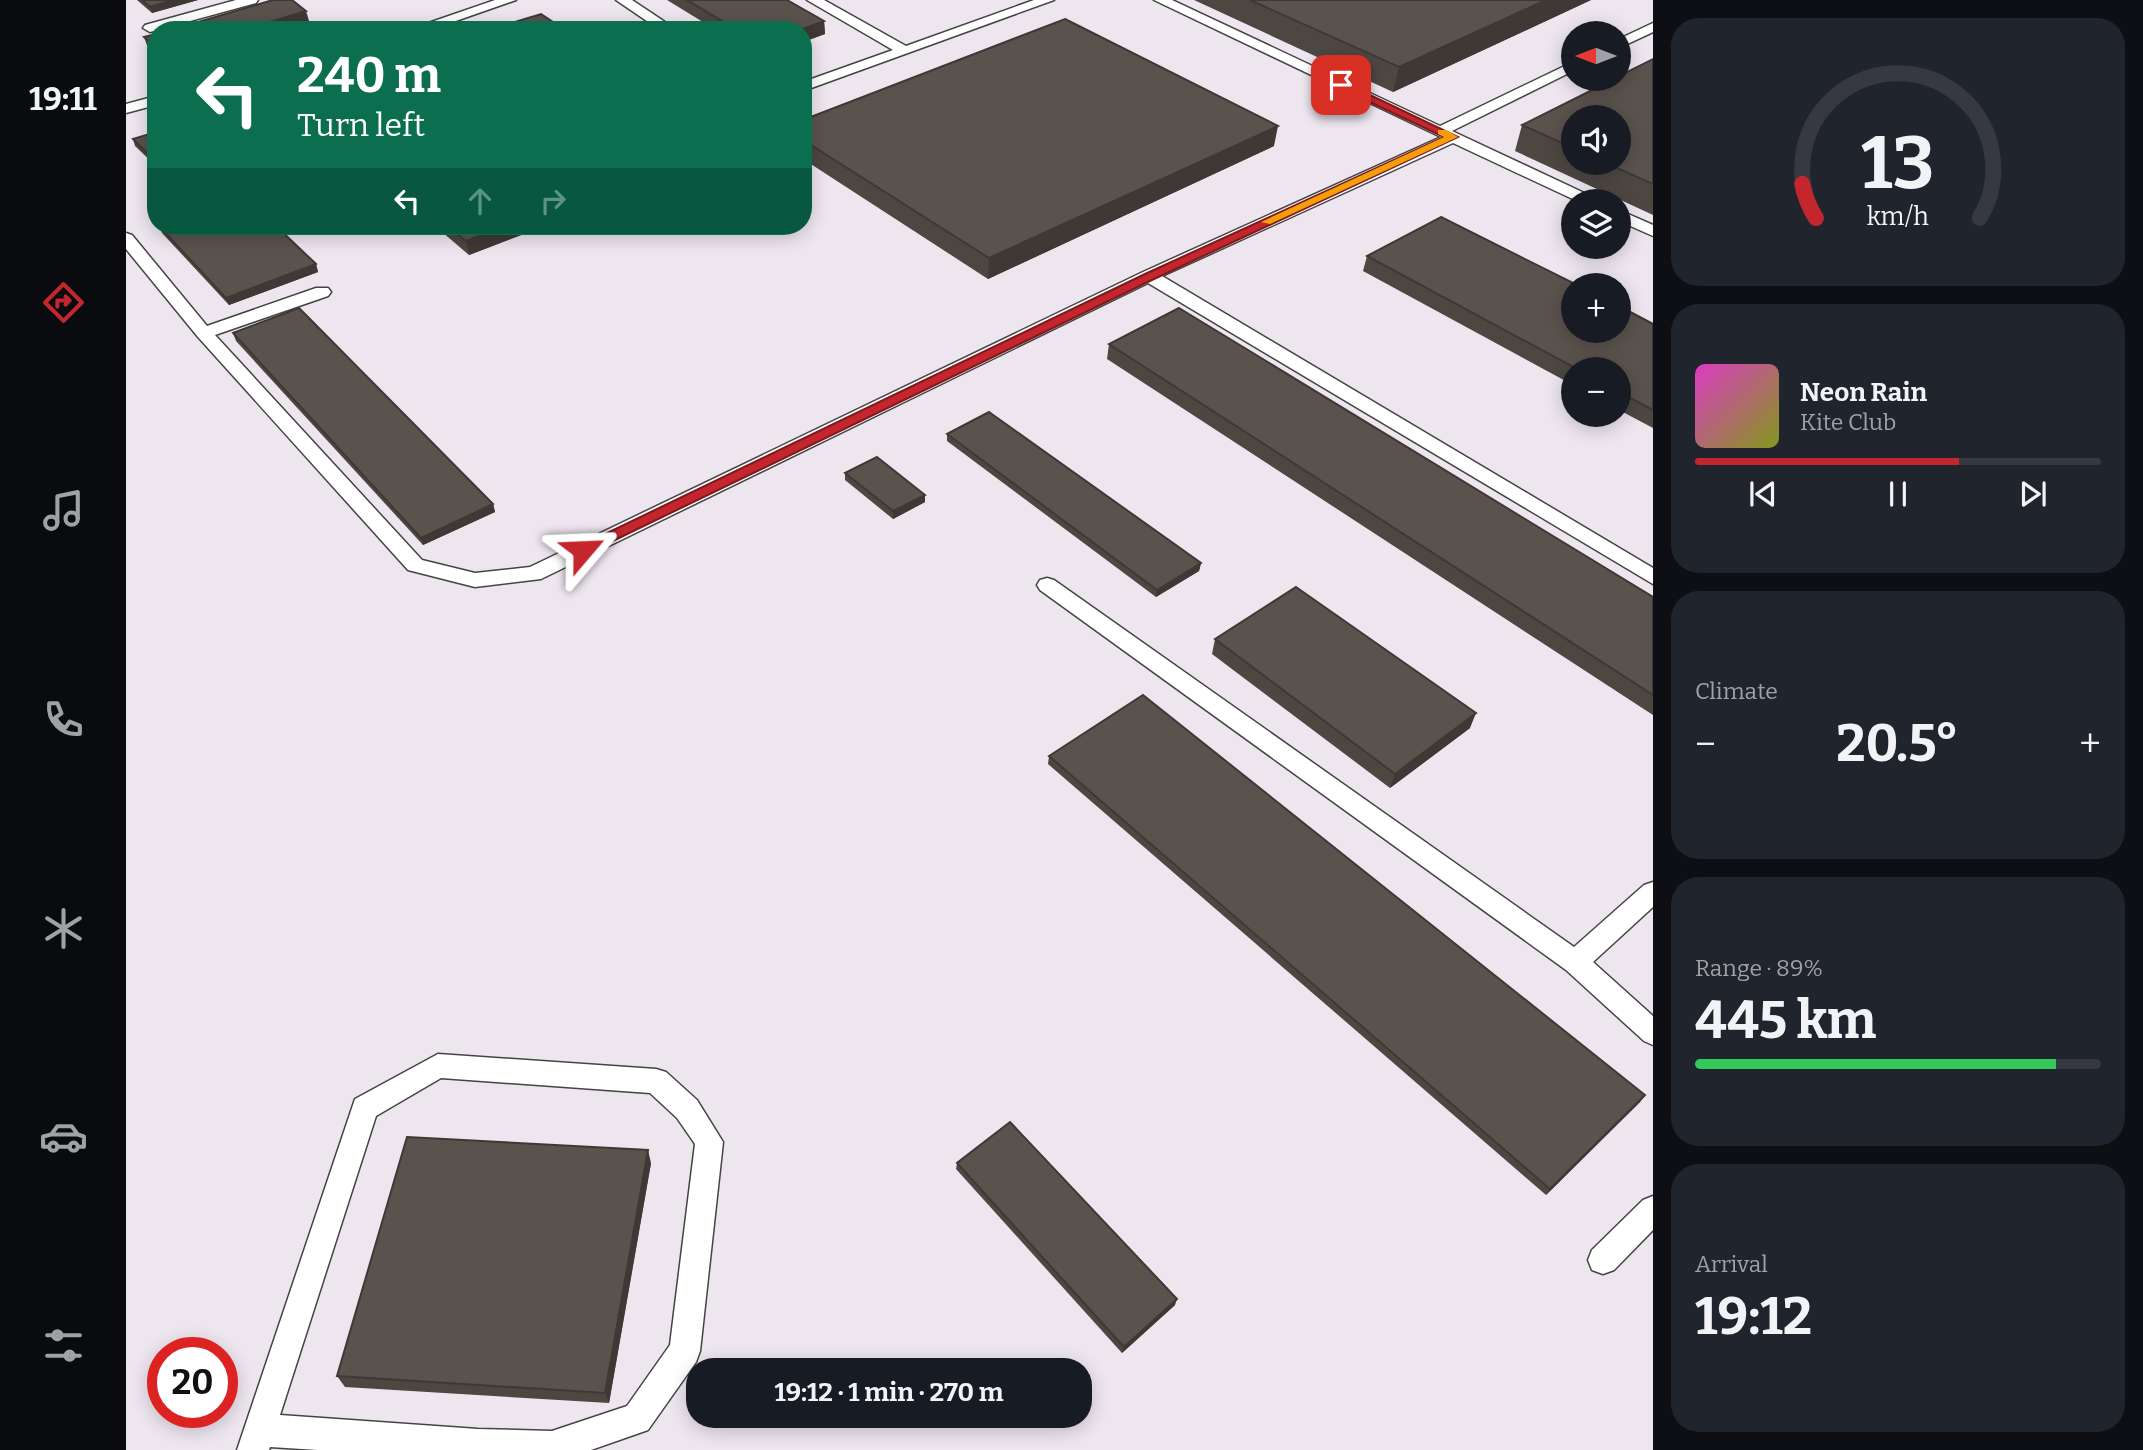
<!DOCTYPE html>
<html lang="en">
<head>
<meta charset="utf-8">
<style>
	:root { --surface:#171b24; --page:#20242c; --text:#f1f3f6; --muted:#9ea1a6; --line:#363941; --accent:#c4262e }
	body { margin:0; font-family:Bitter,serif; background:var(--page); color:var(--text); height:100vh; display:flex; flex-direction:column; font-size:26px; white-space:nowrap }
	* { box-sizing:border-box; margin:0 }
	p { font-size:23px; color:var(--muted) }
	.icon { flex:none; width:38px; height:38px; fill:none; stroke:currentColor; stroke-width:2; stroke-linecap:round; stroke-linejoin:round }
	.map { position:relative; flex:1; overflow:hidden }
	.side { display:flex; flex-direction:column; gap:18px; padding:18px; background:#0d0f14; width:490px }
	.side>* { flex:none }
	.top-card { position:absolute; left:21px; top:21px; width:665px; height:214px; border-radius:28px; box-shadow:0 4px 18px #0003; background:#0b6e4f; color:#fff; overflow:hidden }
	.needle { width:46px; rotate:270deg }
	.buttons { position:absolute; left:1435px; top:21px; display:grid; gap:14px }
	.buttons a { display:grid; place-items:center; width:70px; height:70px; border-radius:50%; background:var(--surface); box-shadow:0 4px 18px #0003; font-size:35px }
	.speed { position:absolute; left:21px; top:1337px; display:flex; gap:14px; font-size:35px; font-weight:700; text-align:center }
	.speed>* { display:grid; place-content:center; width:91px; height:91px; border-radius:50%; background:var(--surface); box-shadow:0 4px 18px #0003; line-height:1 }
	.speed .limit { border:10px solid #d22; background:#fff; color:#111 }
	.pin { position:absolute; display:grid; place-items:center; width:60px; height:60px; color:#fff; margin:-30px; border-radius:14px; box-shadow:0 4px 10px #0006 }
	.me { position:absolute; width:77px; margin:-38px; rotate:64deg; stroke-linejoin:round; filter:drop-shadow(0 0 5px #0008) }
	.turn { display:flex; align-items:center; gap:24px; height:147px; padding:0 35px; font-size:32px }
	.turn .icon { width:91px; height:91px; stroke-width:2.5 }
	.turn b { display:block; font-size:49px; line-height:60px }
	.lanes { display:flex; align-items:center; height:66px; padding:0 35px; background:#0003; justify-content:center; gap:35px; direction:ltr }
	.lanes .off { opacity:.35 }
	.big { font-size:52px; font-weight:700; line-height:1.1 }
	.side .tile { flex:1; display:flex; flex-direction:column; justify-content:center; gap:10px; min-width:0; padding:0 24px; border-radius:28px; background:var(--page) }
	.side .dial { align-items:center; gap:0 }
	.dial svg { height:182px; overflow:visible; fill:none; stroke:var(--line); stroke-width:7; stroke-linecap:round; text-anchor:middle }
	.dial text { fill:var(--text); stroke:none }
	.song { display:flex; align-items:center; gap:21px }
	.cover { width:84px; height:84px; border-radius:10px; background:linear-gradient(135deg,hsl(310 70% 55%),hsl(70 70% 35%)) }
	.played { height:7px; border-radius:4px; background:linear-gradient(90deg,var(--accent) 65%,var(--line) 65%) }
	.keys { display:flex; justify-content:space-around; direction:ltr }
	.heat { display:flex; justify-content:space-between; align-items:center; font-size:38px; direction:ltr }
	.charge { height:10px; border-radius:5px; background:linear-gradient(90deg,#34c759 89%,var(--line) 0) }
	.trip { position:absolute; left:560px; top:1358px; width:406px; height:70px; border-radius:28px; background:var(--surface); box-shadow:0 4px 18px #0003; font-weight:700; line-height:70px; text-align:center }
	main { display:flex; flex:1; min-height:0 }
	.tabs { display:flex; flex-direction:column; width:126px; justify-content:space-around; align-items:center; background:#090b0e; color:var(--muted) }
	.tabs .icon { width:49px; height:49px }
	.tabs .current { color:var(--accent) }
	.tabs b { font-size:32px; color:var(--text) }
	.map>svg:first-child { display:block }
	.industrial { fill:#eee6ef; fill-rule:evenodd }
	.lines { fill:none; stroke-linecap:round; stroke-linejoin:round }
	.service-casing { stroke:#444; stroke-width:3 }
	.service { fill:#fff; fill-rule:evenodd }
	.wall { fill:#4d4742; fill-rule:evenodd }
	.shaded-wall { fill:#3f3936 }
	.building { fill:#5a524d; stroke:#3f3936; stroke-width:2 }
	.route { fill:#c4262e; stroke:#7f191e; stroke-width:2 }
	.slow { fill:#f59e0b }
</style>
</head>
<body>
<main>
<nav class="tabs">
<b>19:11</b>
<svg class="icon current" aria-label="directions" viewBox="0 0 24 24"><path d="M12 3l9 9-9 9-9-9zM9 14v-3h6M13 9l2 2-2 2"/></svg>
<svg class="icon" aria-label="music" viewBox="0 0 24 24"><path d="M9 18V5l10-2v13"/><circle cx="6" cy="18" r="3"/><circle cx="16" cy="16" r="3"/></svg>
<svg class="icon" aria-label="phone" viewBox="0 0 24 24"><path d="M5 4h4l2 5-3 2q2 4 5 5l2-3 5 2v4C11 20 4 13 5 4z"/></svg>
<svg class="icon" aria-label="climate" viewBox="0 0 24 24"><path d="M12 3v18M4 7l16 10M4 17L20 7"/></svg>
<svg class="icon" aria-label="car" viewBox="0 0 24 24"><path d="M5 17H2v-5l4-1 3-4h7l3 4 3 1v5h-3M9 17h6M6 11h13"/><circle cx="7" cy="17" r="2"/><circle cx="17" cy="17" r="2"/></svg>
<svg class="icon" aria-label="filters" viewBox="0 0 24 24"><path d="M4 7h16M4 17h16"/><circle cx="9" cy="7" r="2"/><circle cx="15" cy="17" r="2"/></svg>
</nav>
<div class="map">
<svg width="1527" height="1450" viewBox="0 0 1527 1450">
	<rect width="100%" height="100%" fill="#fffdf5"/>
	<path class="industrial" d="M0,0H1527V1450H0ZM30,30H677V226H30ZM1447,33H1493V79H1447ZM1447,117H1493V163H1447ZM1447,201H1493V247H1447ZM1447,285H1493V331H1447ZM1447,369H1493V415H1447ZM37,1353H96V1412H37ZM572,1370H954V1416H572Z"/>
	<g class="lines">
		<g class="service-casing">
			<g id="service">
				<polygon points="110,0 132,0 130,3 24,32 17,28 19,25"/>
				<polygon points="369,0 390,0 304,30 282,30"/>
				<polygon points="490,0 506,0 551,30 534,30"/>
				<polygon points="681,0 698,0 780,46 908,0 928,0 677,91 677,82 767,50"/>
				<polygon points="1028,0 1046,0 1314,126 1447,62 1447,71 1326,131 1469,198 1471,201 1451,201 1327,143 1036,276 1527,568 1527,584 1022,283 415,579 349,587 282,570 72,337 0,249 0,233 6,235 81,326 190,288 202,288 205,292 202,296 89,335 296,560 349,573 404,567 1017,272 1315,137"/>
				<polygon points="1527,23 1527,32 1493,48 1493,39"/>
				<polygon points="30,96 30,105 0,113 0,104"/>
				<polygon points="1493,210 1527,225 1527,236 1493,221"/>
				<polygon points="921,578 928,580 1448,947 1518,885 1527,882 1527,907 1467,962 1527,1016 1527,1045 1518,1041 1440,970 914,590 911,585 914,580"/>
				<path d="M312,1054L530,1069L540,1072L571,1100L597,1142L574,1351L570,1362L522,1430L465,1450H192L144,1447L143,1450H111L229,1099ZM315,1078L524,1093L551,1118L569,1144L544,1345L501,1406L426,1431L352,1429L154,1415L250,1116Z"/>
				<polygon points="1527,1196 1527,1230 1488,1270 1477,1274 1466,1270 1462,1260 1466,1250 1517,1200"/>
			</g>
		</g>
		<use href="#service" class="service"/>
	</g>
	<g class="wall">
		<polygon points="11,0 72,0 26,13"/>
		<polygon points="541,0 661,0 698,21 699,34 677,42 677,30 590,30"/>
		<polygon points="1068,0 1465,0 1267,92"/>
		<polygon points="30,34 30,57 23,51 18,37"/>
		<path d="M1527,59V215L1389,151L1396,125ZM1447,117L1493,163H1447Z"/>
		<polygon points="677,120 1148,146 862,279 677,159"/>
		<polygon points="30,132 30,166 9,146 7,139"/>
		<polygon points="33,226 190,264 192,272 103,305 36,233"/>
		<polygon points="309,226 419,226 343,255"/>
		<polygon points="1241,256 1527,324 1527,428 1493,410 1493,369 1447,369 1447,385 1237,271"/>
		<polygon points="107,333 367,504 369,512 297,545 110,341"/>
		<polygon points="983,344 1527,597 1527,715 981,359"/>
		<polygon points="821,434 1075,563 1073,571 1030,597 821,441"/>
		<polygon points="719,473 799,495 799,502 767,519 719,480"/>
		<polygon points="1089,639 1344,728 1264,788 1086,654"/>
		<polygon points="923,756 1519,1095 1514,1102 1420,1195 922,764"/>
		<polygon points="525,1163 483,1403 219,1387 211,1376"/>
		<polygon points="831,1163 1049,1305 996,1353 830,1169"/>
	</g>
	<g class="shaded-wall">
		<polygon points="47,0 72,0 26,13 24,7"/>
		<polygon points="1420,0 1465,0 1267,92 1273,67"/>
		<polygon points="180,11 184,24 165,30 117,30"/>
		<polygon points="698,21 699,34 677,42 677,30 674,30"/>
		<polygon points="1152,126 1148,146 862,279 863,258"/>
		<polygon points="380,226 419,226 343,255 340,241"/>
		<polygon points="190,264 192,272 103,305 100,298"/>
		<polygon points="799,495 799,502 767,519 767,511"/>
		<polygon points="367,504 369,512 297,545 295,538"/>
		<polygon points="1075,563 1073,571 1030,597 1031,590"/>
		<polygon points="1350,713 1344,728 1264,788 1269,774"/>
		<polygon points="1519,1095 1514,1102 1420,1195 1424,1189"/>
		<polygon points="522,1150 525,1163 483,1403 479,1393"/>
		<polygon points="1051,1299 1049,1305 996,1353 998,1347"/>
	</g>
	<g class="building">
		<polygon points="16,0 47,0 24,7"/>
		<polygon points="147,0 166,0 180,11 117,30 45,30"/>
		<polygon points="561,0 661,0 698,21 674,30 611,30"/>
		<polygon points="1124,0 1420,0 1273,67"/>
		<polygon points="415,14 439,30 371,30 369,28"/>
		<polygon points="939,19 1152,126 863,258 677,140 677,120"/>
		<polygon points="30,34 30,48 18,37"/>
		<polygon points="1527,59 1527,184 1480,163 1493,163 1493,117 1447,117 1447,148 1396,125 1488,79 1493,79 1493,76"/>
		<polygon points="30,132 30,159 28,160 7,139"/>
		<polygon points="1315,217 1451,285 1447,285 1447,331 1493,331 1493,306 1527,324 1527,410 1493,392 1493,369 1451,369 1241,256"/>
		<polygon points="33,226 150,226 190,264 100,298"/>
		<polygon points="322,226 380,226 340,241"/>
		<polygon points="173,308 367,504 295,538 107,333"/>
		<polygon points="1053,308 1527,597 1527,695 983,344"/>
		<polygon points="863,412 1075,563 1031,590 821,434"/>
		<polygon points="751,457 799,495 767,511 719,473"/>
		<polygon points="1170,587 1350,713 1269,774 1089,639"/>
		<polygon points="1017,695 1519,1095 1424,1189 923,756"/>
		<polygon points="884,1122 1051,1299 998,1347 831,1163"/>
		<polygon points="281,1137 522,1150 479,1393 211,1376"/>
	</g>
	<polygon class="route" points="1212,83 1219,83 1332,137 1028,279 462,553 457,555 450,550 452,547 1019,274 1318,137 1212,87"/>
	<polygon class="slow" points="1312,130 1320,130 1332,137 1144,224 1135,222 1318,137 1312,134"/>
</svg>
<div class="buttons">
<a><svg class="needle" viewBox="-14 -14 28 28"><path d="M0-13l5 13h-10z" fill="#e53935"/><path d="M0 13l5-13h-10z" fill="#9ea1a6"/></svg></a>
<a><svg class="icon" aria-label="sound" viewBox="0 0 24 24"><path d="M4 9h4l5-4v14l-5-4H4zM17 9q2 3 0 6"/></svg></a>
<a><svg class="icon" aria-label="layers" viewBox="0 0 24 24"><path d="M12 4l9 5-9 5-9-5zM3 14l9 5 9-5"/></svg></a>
<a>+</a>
<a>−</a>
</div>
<div class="speed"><div class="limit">20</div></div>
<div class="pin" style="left:1215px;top:85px;background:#d93025"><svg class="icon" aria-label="arrive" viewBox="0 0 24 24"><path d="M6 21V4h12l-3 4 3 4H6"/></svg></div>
<svg class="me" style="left:457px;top:550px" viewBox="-20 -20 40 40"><path d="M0-17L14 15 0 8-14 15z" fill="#c4262e" stroke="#fff" stroke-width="4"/></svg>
<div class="trip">19:12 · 1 min · 270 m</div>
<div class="top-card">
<div class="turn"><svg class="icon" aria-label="left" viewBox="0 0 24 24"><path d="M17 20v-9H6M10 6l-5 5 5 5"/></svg><div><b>240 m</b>Turn left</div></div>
<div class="lanes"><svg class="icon" aria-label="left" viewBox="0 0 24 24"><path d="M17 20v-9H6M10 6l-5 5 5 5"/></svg><svg class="icon off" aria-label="ahead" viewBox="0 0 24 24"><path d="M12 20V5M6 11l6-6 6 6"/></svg><svg class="icon off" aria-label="right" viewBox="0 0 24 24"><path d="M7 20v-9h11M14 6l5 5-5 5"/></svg></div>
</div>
</div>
<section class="side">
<div class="tile dial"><svg viewBox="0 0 100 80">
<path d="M14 69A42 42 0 1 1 86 69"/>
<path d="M14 69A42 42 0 0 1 8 54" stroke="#c4262e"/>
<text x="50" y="56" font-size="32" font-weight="700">13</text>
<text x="50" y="72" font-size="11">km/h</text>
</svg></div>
<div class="tile">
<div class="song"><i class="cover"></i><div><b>Neon Rain</b><p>Kite Club</p></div></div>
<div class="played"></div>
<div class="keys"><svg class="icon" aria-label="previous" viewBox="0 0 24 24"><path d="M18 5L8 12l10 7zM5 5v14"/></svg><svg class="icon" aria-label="pause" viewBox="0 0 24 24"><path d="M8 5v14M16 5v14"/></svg><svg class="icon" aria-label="next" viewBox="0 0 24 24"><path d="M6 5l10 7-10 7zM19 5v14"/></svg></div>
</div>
<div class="tile"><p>Climate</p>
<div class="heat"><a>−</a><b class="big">20.5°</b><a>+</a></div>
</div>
<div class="tile"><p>Range · 89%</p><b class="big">445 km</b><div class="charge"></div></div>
<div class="tile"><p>Arrival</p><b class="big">19:12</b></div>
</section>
</main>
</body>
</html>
